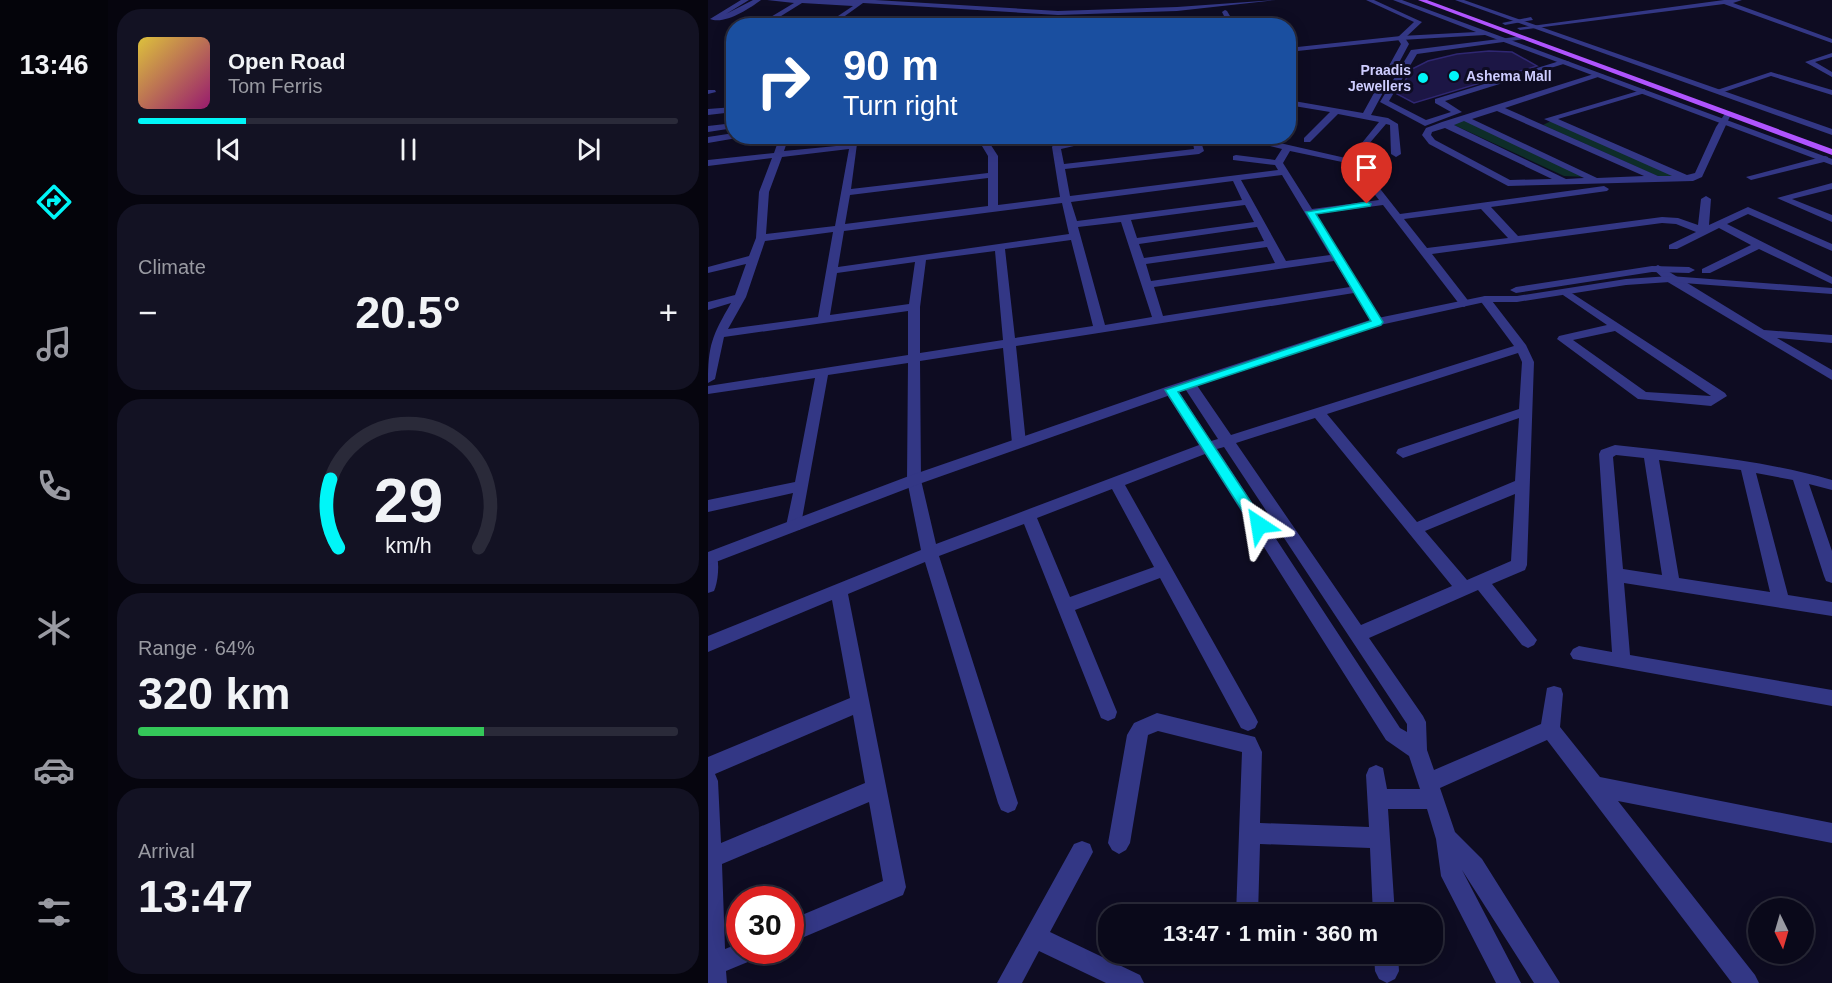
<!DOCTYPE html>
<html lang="en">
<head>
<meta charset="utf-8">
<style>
	:root { --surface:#0a091a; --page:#131223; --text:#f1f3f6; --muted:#999aa2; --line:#2a2a39; --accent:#00f6f8 }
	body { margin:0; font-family:Arial,sans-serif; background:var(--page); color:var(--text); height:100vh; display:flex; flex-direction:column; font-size:22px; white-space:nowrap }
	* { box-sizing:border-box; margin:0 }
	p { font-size:20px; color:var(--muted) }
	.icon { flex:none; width:33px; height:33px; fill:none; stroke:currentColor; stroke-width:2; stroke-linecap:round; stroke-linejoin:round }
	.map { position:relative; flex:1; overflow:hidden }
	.details { display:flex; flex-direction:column; gap:9px; padding:9px; background:#06050e; width:600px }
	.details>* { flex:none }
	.banner { position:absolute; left:18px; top:18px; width:570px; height:126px; border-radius:24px; box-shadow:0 3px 15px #0003,0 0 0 2px var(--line); background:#1a4fa0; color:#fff; overflow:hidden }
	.needle { width:39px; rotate:175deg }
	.tools { position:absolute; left:1040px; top:898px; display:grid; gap:12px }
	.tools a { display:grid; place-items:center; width:66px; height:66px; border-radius:50%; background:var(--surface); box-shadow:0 3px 15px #0003,0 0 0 2px var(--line); font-size:30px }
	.speed { position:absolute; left:18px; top:886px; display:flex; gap:12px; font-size:30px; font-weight:700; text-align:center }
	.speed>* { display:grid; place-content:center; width:78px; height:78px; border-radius:50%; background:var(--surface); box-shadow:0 3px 15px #0003,0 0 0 2px var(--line); line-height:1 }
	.speed .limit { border:9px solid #d22; background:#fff; color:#111 }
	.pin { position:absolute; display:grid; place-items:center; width:51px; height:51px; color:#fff; margin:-62px -26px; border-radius:50% 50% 50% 0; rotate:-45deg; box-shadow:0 0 6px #0007 }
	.pin .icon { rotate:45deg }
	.me { position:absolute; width:66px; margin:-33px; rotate:327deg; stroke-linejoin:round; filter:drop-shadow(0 0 4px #0008) }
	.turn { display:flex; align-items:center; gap:21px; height:126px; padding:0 18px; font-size:27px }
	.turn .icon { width:78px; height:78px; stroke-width:2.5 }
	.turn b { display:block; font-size:42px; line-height:51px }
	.big { font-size:45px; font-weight:700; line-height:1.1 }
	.details .widget { flex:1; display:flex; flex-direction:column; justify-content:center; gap:9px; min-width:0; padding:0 21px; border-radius:24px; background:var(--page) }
	.details .dial { align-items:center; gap:0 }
	.dial svg { height:156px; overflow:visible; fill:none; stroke:var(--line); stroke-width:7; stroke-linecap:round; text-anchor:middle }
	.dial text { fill:var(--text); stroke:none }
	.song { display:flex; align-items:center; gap:18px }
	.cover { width:72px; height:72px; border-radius:9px; background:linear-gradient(135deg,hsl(50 70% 55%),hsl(320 70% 35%)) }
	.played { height:6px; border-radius:3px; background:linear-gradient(90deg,var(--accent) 20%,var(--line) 20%) }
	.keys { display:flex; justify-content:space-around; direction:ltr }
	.heat { display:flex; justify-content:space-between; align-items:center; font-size:33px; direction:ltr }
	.charge { height:9px; border-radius:4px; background:linear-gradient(90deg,#34c759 64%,var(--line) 0) }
	.trip { position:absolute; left:390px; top:904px; width:345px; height:60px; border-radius:24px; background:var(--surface); box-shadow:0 3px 15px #0003,0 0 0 2px var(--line); font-weight:700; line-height:60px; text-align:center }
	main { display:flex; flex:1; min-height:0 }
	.dock { display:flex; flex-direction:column; width:108px; justify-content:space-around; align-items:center; background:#04040a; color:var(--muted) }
	.dock .icon { width:42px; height:42px }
	.dock .selected { color:var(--accent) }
	.dock b { font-size:27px; color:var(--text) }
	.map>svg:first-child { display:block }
	.green { fill:#0e2d29 }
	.building { fill:#1c1645; stroke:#2f2772; stroke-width:1.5 }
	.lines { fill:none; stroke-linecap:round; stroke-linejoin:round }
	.minor { fill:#333785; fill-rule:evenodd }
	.tertiary { fill:#333785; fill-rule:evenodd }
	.primary { fill:#b054ff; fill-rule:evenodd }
	.route { fill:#00f6f8; stroke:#00a0a1; stroke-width:1.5 }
	.poi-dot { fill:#00f6f8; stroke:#0e0c22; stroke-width:2 }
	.labels { text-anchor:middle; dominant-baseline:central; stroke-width:6; stroke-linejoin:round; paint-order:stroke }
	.far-poi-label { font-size:14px; font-weight:bold; fill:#cecdff; stroke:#0e0c22; text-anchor:end }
</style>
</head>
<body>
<main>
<nav class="dock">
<b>13:46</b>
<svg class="icon selected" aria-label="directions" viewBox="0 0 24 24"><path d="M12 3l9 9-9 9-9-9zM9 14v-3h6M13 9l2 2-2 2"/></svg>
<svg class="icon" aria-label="music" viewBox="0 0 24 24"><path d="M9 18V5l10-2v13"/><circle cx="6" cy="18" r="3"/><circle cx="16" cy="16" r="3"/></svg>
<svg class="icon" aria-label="phone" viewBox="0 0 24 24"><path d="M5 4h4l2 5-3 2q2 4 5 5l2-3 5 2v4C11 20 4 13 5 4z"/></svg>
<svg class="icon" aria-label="climate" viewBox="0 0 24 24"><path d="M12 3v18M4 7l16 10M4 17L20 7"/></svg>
<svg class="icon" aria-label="car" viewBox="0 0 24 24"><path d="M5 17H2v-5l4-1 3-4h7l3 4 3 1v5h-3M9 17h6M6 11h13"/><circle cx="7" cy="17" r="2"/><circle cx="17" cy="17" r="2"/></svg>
<svg class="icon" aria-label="filters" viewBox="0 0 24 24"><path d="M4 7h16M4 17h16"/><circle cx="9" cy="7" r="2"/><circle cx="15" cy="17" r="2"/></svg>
</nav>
<section class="details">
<div class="widget">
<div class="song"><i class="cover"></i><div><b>Open Road</b><p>Tom Ferris</p></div></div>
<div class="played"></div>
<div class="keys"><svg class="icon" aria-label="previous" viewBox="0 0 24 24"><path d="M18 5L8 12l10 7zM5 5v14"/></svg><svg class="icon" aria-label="pause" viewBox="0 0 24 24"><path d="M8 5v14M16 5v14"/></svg><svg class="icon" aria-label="next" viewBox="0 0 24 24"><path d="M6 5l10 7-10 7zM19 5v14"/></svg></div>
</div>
<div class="widget"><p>Climate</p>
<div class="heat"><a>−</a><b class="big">20.5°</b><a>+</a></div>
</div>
<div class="widget dial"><svg viewBox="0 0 100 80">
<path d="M14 69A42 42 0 1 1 86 69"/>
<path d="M14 69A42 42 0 0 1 10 34" stroke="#00f6f8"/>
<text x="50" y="56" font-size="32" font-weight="700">29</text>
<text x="50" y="72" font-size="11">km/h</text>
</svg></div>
<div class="widget"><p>Range · 64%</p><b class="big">320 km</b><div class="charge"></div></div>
<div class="widget"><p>Arrival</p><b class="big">13:47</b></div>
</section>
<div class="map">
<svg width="1124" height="983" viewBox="0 0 1124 983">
	<rect width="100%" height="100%" fill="#0e0c22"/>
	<g class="green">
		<polygon points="756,120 878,177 856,176 744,124"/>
		<polygon points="843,121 970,177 954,178 835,125"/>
	</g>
	<polygon class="building" points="781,51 804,52 829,66 706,103 689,94 704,69 720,61 749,54"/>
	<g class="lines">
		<g class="minor">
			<path d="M33,0H41L18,14L45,0H53C41,9 16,25 2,19Z"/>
			<polygon points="59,0 167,0 350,11 469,7 568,0 469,11 350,15 155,3 123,26 115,26 145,6 94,3 57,26 48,26 86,3"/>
			<polygon points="658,0 666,0 714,22 697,38 701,44 663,115 680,118 690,124 693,154 688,157 683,154 682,125 678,124 654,152 649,149 671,122 630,114 602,142 596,142 596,138 622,112 580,105 580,100 655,113 693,44 689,38 706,22"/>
			<polygon points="1016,0 1034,0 1025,3 1124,39 1124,43 1016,4 812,30 809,28"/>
			<polygon points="517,10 519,11 528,26 521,26 514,12"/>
			<polygon points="823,17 825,20 797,25 794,23"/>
			<polygon points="815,36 817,39 709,54 681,101 718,120 743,112 727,103 727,99 855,60 862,62 737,101 754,112 717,126 672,102 703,50"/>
			<polygon points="1124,53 1124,57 1107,62 1124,72 1124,77 1097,62"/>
			<polygon points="1063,72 1124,90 1124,95 1063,76 1013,93 1006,91"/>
			<path d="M889,73L896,75L797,108L950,176H964L836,119L937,89V93L850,119L979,175L987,173L1008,127L1018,112H1024L994,177L985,181L800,186L721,144L714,135L718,128L734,122ZM789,111L936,176L889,178L764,119ZM756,121L876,178L858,179L746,125ZM737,128L844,179L802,180L727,140L723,135L724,132Z"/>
			<polygon points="0,90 7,90 8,92 0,94"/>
			<polygon points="26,107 26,112 0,115 0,109"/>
			<polygon points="26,133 26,136 29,138 0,143 0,137"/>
			<path d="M72,136H81L76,151L149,144L143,189L280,173V156L268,136H277L290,156V205L352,197L344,147L350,136H359L355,143L389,136H409L353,149L356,164L486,149L485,143L456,136L492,139L496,151L491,154L357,169L362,196L570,170L567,165L525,160V156L528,155L567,160L574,149L523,136H541L677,167L672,170L582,151L575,163L604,209L671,200L654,178L659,175L662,176L692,214L896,186L901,189L899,191L783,207L810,236L954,217L970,218L990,225L993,199L998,196L1003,199L1001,225L1040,207L1124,244V251L1040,214L1019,224L1124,277V284L1051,249L1002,273H994V269L1043,245L1011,228L969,249H961V245L988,232L968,224L954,223L724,254L762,303L756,307L752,305L675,205L608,214L675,322L673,325H665L646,293L308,346L318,443L311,448L304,443L295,348L212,361L213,480L228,544L491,445L456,390L458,387H468L503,441L510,439L474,384L476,381H486L523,435L806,346L771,299L777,296L781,297L818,345L826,362L819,565L817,570L784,584L829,640L826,645L820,648L814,645L770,590L661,638L715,716L718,722L719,750L726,770L833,724L839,688L846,686L853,688L855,694L852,727L892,777L1124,823V843L910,801L1047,975L1051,983H1024L839,740L732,788L747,832L774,859L852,983H826L754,870L813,983H788L733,876L728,839L719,809H680L687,915H665L662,848L552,844L550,915H528L534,752L450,731L440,735L422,843L418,850L411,854L404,850L400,843L419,735L426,723L449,713L547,737L554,752L552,823L661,827L658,775L661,768L668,765L675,768L679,789H712L701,756L678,740L497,454L417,485L547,716L550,722L547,728L540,731L533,728L452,578L367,610L409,712L407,718L400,721L393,718L316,524L231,556L310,803L307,810L300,813L293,810L290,803L217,562L140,594L198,887L195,895L82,943V920L175,881L161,802L14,864L17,949L32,943V951H51L47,959L18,971L19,983H0V757L142,698L124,600L0,652V636L213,550L199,480L200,363L120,375L92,530H80L78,526L85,493L0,512V500L87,482L107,378L0,394V386L200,355V311L16,337L7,379L0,383C0,345 4,336 23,303L0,310V302L27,295L38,264L0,273V267L41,256L48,238L51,192L64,158L0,166V160L66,153ZM141,149L127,226L58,234L61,192L74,157ZM574,175L622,255L578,261L533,180ZM280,178V206L137,224L142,195ZM525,181L534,200L369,221L363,202ZM354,203L361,234L130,267L136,231ZM537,205L546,222L429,238L423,220ZM773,209L800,238L719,248L696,219ZM413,222L444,317L397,325L370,227ZM549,227L556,241L436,258L431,244ZM125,232L110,317L20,329L38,297L57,241ZM363,240L385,326L307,338L297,249ZM559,247L567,263L443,281L438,264ZM287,251L295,340L212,353V307L218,260ZM626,261L642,287L455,316L446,287ZM207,262L201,304L122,315L129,273ZM810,353L814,362L811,409L690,449L688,453L695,458L811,418L807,481L709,522L619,414ZM607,418L744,586L653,625L528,443ZM516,447L699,724V732L692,728L509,449ZM404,489L446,567L362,597L329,518ZM807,494L803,561L759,580L717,531ZM145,715L157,783L13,843L10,781L7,774Z"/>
			<polygon points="1117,156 1120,157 1120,161 1043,180 1038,177"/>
			<polygon points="1124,183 1124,189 1084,199 1124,215 1124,222 1069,198"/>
			<polygon points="950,265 1056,330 1124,335 1124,343 1069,338 1124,370 1124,380 958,281 944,268"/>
			<path d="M859,290L1017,393L1019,396L1003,406L930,399L849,339L851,336L899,325L855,295V291ZM907,331L1003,396L938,392L865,340Z"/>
			<path d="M907,445C980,453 1054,460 1124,480V490L1101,484L1124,551V583L1118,581L1116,576L1085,480L1048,473L1080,595L1124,602V616L916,583L922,655L1124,690V706L865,659L862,654L865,649L871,646L904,652L891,454L893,450ZM908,455L936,458L954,575L915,569L905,457ZM951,460L1033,470L1062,592L971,578Z"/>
			<path d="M0,553L8,554C12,563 10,582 6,591L0,593Z"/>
			<polygon points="374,841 382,844 385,852 342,932 432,975 436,983 398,983 331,951 314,983 289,983 366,844"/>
			<polygon points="666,954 690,954 691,971 687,979 679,983 671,979 667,971"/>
		</g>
		<g class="tertiary">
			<polygon points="685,0 694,0 1124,159 1124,165 777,35 693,40 580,52 580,48 693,36 768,32"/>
			<polygon points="747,0 756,0 1124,129 1124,135"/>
			<polygon points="26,123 26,128 0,132 0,126"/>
			<polygon points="944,266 981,267 987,270 981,273 944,272 808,293 802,290 808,287"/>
			<polygon points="962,276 1124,288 1124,294 962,282 918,285 809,302 777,302 672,325 468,393 211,484 0,565 0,552 201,476 458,387 665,319 777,296 809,296 918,279"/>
		</g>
		<polygon class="primary" points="710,0 719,0 1124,149 1124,155"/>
	</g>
	<polygon class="route" points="659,202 663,204 662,206 608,214 675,322 673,325 470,392 558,525 551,531 546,529 457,390 663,321 598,212"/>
	<g class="poi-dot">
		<circle cx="746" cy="76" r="6"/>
		<circle cx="715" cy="78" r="6"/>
	</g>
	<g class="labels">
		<g class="far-poi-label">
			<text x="703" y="70">Praadis<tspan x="703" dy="16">Jewellers</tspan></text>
			<text x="758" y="76" text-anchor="start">Ashema Mall</text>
		</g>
	</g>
</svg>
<div class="tools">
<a><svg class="needle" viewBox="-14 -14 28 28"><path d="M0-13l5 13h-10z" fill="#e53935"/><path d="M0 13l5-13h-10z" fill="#999aa2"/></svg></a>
</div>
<div class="speed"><div class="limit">30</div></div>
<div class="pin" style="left:659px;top:204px;background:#d93025"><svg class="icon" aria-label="arrive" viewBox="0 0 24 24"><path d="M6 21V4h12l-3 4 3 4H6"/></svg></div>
<svg class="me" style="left:551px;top:525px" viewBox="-20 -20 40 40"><path d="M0-17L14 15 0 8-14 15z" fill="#00f6f8" stroke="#fff" stroke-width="4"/></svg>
<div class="trip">13:47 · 1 min · 360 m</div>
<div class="banner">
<div class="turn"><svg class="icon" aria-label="right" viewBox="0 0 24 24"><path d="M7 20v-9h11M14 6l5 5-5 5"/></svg><div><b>90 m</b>Turn right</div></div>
</div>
</div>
</main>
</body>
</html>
